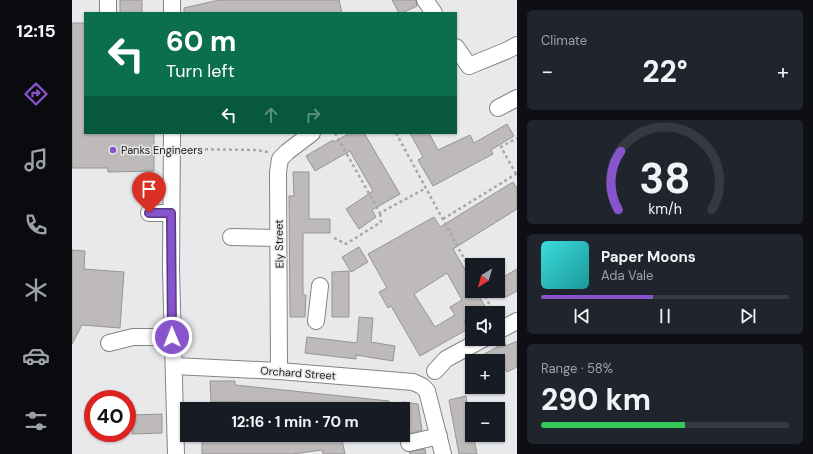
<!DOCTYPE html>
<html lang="en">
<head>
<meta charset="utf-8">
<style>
	:root { --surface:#171b24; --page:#20242c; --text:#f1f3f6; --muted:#9ea1a6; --line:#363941; --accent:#8754cc }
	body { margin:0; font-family:"DM Sans",sans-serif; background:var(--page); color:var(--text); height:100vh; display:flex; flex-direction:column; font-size:15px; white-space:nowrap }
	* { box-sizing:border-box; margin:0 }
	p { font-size:13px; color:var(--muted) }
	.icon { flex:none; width:22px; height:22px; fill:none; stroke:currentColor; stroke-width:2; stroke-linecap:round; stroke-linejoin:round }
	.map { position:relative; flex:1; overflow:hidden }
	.drawer { display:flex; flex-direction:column; gap:10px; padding:10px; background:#0d0f14; width:296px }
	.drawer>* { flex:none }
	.top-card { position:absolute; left:12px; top:12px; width:373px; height:122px; border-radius:0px; box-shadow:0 1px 3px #0004; background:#0b6e4f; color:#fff; overflow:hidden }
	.needle { width:26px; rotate:217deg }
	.controls { position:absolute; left:393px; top:258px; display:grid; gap:8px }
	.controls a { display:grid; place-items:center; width:40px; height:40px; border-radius:0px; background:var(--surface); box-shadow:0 1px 3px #0004; font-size:20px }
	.speed { position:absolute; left:12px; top:390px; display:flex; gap:8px; font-size:20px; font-weight:700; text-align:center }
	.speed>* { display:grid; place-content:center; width:52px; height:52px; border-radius:50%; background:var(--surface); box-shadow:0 1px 3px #0004; line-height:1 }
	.speed .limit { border:6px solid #d22; background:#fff; color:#111 }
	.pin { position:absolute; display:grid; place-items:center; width:34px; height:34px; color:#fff; margin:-41px -17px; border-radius:50% 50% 50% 0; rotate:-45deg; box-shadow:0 0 4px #0007 }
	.pin .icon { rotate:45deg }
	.me { position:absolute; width:44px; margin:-22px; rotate:359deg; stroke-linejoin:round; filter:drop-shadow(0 0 3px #0008) }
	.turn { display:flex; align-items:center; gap:14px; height:84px; padding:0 16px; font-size:18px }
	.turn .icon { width:52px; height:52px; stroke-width:2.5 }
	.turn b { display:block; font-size:28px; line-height:34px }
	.lanes { display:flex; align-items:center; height:38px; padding:0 16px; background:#0003; justify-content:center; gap:20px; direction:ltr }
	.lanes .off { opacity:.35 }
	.big { font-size:30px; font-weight:700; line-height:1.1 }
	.drawer .tile { flex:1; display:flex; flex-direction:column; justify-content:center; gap:6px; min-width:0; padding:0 14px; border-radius:6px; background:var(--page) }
	.drawer .dial { align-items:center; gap:0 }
	.dial svg { height:104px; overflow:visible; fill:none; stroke:var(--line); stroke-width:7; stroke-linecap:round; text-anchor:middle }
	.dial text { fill:var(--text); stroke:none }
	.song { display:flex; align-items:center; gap:12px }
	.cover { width:48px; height:48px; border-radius:6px; background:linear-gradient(135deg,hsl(180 70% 55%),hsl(180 70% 35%)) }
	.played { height:4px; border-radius:2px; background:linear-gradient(90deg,var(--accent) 45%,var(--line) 45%) }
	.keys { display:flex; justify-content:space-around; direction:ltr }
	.heat { display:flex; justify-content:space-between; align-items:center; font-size:22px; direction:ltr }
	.charge { height:6px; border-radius:3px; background:linear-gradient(90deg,#34c759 58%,var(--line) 0) }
	.trip { position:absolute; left:108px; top:402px; width:230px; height:40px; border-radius:0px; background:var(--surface); box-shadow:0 1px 3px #0004; font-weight:700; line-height:40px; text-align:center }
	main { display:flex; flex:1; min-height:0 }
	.tab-bar { display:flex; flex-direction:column; width:72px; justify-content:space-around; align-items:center; background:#090b0e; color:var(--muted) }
	.tab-bar .icon { width:28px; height:28px }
	.tab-bar .active { color:var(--accent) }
	.tab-bar b { font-size:18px; color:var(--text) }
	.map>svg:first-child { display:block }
	.building { fill:#bdbab9; stroke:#979594; fill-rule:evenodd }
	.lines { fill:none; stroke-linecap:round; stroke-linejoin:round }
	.minor-casing { stroke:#838486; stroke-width:18 }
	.path { stroke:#a6a7a9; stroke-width:2.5; stroke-dasharray:3 3; stroke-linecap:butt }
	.minor { stroke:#fff; stroke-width:16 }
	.route-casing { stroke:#583785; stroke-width:10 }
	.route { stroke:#8754cc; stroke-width:7 }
	.poi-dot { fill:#8754cc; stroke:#e8e9eb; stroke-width:1.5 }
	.labels { text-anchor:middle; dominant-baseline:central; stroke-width:3; stroke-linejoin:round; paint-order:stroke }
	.poi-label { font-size:11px; fill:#1b1b1c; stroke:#e8e9eb; text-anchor:start }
	.street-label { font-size:11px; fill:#1b1b1c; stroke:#e8e9eb }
</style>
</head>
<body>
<main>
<nav class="tab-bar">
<b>12:15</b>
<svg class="icon active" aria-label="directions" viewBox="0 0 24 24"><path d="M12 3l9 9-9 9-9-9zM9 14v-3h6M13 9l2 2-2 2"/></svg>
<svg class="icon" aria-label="music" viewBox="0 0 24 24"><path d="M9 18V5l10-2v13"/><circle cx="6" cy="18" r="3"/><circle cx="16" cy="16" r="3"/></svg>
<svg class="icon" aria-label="phone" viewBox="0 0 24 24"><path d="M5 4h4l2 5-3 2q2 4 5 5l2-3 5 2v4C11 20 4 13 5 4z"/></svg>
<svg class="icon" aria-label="climate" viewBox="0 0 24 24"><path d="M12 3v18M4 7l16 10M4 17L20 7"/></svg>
<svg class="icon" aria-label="car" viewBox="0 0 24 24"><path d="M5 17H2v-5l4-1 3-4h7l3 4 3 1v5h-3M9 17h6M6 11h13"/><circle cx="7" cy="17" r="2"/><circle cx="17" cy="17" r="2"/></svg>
<svg class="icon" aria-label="filters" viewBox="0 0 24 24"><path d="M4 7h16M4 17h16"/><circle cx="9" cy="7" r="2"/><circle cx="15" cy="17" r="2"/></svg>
</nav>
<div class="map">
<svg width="445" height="454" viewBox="0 0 445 454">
	<rect width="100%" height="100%" fill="#e8e9eb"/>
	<g class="building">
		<rect x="48" y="0" width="22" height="13"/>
		<polygon points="147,0 267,0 270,13 112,13 112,8"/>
		<polygon points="320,0 344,0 345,6 330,13 327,13"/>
		<polygon points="0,23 13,23 13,133 82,133 82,171 36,172 36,168 0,168"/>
		<polygon points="435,124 442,136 419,150 421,154 361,186 346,160 351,157 338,133 357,133 366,150 398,135 402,143"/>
		<polygon points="278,133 292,133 328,194 300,210 304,217 287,229 274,209 301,191 278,151 243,171 234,156 261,140 262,142"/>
		<polygon points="221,172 237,172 237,219 258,219 258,233 231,233 231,295 234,295 233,317 218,317 217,196 222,196"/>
		<path d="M441,182L445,188V209L381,249L398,278L400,284V291H404L414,308L404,313H400V316L392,320L396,329L348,356L319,306L316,308L307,292L315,288L296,254L362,217L368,227ZM375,273L390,300L378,307L383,315L363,327L342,294Z"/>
		<polygon points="287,247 296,262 279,272 270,257"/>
		<polygon points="0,250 13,251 12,269 52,272 48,328 10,325 0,344"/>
		<polygon points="445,269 445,291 434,297 426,283 426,280"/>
		<polygon points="277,271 277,317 260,317 260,272"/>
		<polygon points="287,317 301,318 299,342 323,346 321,361 284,355 284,359 233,353 235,337 285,343"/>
		<polygon points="445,341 445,367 435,372 432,367 426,370 426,361 399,361 433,343 434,346"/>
		<polygon points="138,381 163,381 163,385 317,401 316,409 201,409 167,407 168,402 139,402"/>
		<polygon points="394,396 400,435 401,435 405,454 387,454 377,400"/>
		<polygon points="331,402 346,404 350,430 333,435 331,427"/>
		<polygon points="90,414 90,433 60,434 60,415"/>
		<polygon points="130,435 142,435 142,441 184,435 269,435 273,454 251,454 250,450 221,454 130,454"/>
		<polygon points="353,449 354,454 338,454 337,452"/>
	</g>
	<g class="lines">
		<g class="minor-casing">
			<g id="minor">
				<polyline points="36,0 36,13"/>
				<polyline points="353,0 362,13"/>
				<polyline points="100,13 100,0"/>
				<polyline points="384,47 397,66 436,50 445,45"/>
				<polyline points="426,108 445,98"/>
				<polyline points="100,133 99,270 104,454"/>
				<polyline points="77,213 99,213"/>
				<polyline points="159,237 206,238"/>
				<polyline points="244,321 248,286"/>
				<polyline points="426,331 445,321"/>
				<polyline points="37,343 61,337 100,337"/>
				<polyline points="102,366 207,371 341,382 350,386 355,391 371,454"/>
				<polyline points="207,371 206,172 208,159 215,152 240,133"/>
				<polyline points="363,371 374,359 411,339"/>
				<polyline points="337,443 367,436"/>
			</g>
		</g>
		<g class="path">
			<polyline points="263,133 308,213 354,188"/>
			<polyline points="324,133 400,273"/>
			<polyline points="115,149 184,150 196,152"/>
			<polyline points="444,174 429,147 445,138"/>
			<polyline points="371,219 444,174 445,176"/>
			<polyline points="262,238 274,244 309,222 308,213"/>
			<polyline points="410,291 422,313"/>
			<polyline points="275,435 276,439"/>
		</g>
		<use href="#minor" class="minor"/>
	</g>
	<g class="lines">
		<g class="route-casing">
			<polyline id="route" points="77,213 99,213 100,337"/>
		</g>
		<use href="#route" class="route"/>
	</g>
	<circle class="poi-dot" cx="41" cy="150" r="4"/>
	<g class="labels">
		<g class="poi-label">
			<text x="49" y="150">Panks Engineers</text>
		</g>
		<g class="street-label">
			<text transform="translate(207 244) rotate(-91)">Ely Street</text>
			<text transform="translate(226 373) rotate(4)">Orchard Street</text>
		</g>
	</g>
</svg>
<div class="controls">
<a><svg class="needle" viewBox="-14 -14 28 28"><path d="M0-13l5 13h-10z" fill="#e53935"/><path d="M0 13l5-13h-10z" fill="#9ea1a6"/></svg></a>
<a><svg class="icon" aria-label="sound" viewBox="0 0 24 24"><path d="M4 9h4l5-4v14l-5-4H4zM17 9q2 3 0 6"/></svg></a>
<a>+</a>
<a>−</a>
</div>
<div class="speed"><div class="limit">40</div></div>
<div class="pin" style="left:77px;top:213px;background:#d93025"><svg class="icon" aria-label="arrive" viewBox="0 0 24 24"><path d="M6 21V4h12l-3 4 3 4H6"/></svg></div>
<svg class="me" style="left:100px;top:337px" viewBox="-20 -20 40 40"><circle r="17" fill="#8754cc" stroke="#fff" stroke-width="3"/><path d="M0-11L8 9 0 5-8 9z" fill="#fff"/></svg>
<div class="trip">12:16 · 1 min · 70 m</div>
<div class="top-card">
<div class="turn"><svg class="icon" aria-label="left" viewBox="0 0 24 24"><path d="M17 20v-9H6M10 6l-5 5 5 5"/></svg><div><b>60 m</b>Turn left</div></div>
<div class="lanes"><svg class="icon" aria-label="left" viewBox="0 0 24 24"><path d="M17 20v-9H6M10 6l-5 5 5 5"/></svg><svg class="icon off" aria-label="ahead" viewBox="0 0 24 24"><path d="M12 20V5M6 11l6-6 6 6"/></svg><svg class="icon off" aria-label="right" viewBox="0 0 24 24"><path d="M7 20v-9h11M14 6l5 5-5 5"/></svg></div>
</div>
</div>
<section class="drawer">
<div class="tile"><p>Climate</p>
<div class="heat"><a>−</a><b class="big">22°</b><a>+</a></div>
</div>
<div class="tile dial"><svg viewBox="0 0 100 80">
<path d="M14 69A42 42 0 1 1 86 69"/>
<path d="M14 69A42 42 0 0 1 16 24" stroke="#8754cc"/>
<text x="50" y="56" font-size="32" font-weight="700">38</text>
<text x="50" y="72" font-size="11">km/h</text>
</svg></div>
<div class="tile">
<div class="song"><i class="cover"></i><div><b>Paper Moons</b><p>Ada Vale</p></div></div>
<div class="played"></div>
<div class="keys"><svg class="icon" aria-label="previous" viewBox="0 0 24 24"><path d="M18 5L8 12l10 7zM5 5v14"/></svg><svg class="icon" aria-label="pause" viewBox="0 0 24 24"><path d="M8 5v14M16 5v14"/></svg><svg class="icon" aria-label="next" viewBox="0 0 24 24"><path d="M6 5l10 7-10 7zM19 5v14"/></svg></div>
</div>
<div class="tile"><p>Range · 58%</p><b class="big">290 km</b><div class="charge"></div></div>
</section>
</main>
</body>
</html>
